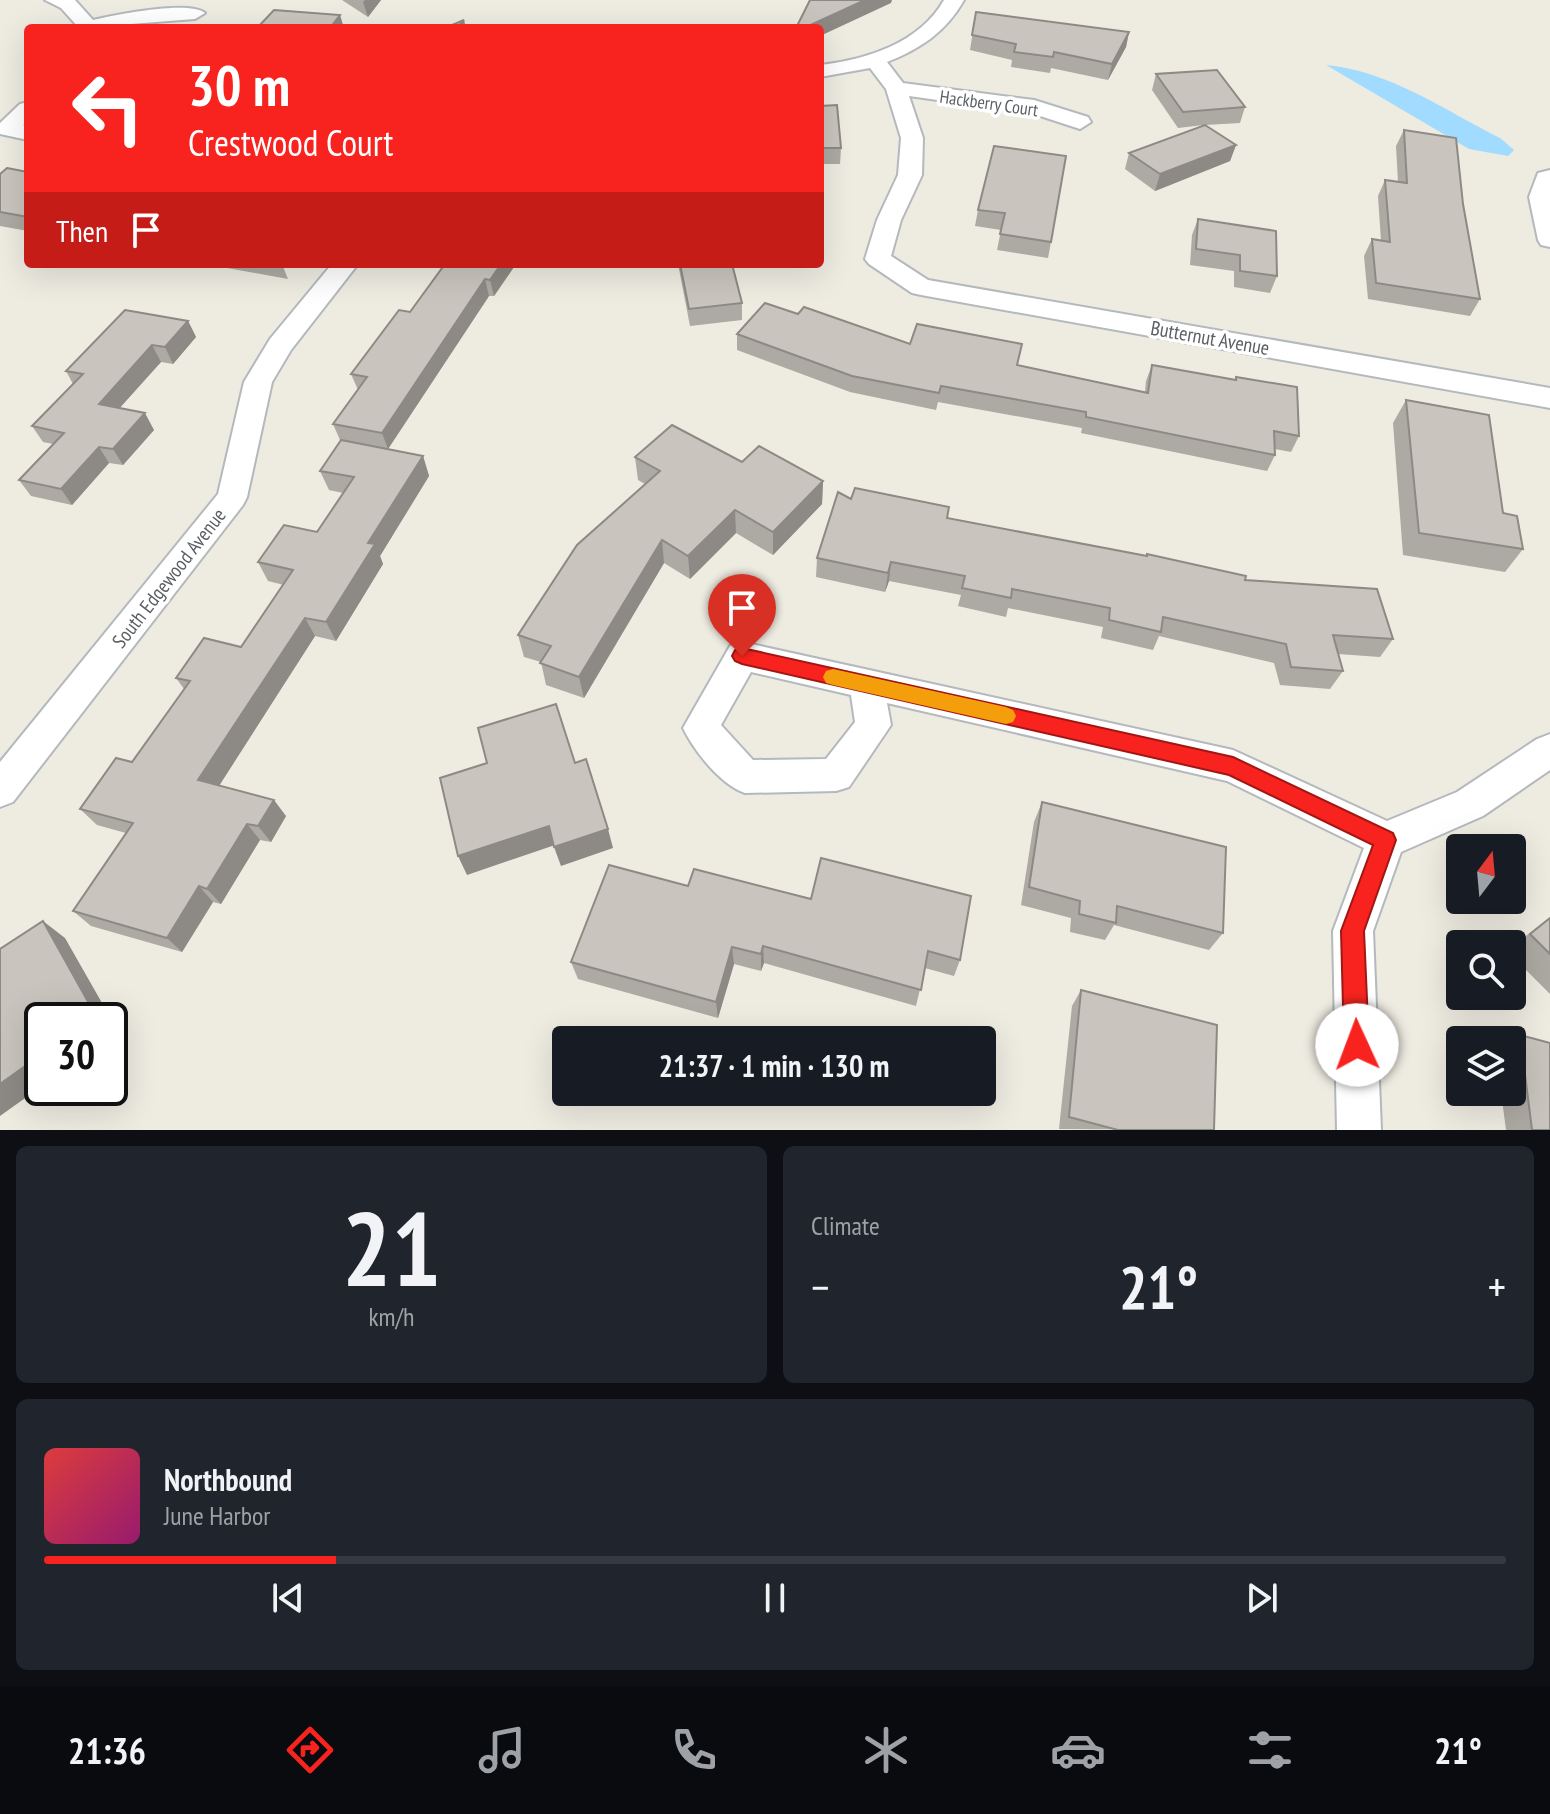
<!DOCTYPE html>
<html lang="en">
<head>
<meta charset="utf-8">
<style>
	:root { --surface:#171b24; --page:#20242c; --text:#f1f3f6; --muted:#9ea1a6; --line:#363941; --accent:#f8231e }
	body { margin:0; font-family:"PT Sans Narrow",sans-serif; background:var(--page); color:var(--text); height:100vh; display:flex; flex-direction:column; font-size:30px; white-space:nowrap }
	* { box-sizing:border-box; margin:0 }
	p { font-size:26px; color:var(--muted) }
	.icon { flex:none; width:44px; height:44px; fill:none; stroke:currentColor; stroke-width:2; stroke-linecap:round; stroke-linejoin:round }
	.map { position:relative; height:1130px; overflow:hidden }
	.drawer { display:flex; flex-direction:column; gap:16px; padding:16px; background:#0d0f14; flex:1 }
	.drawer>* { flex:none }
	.guide { position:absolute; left:24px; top:24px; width:800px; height:244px; border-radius:8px; box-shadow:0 8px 32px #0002; background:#f8231e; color:#fff; overflow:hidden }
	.needle { width:52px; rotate:16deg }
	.controls { position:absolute; left:1446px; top:834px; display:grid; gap:16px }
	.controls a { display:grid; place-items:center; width:80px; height:80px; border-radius:8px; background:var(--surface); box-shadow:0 8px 32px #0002; font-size:40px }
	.speed { position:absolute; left:24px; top:1002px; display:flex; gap:16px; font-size:40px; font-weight:700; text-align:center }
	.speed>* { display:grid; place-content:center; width:104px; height:104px; border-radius:50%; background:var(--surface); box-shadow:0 8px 32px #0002; line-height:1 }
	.speed .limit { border:4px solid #111; border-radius:12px; background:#fff; color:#111 }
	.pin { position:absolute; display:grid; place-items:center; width:68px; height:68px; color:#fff; margin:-82px -34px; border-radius:50% 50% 50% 0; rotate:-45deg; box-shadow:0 0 8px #0007 }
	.pin .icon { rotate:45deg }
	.me { position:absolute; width:88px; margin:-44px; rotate:358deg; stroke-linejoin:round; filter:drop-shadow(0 0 6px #0008) }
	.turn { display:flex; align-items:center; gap:28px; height:168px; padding:0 32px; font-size:36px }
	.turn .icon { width:104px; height:104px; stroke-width:2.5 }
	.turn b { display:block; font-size:56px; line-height:68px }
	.then { display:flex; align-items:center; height:76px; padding:0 32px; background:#0003; gap:16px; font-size:30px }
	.big { font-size:60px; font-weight:800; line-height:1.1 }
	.drawer .tile { flex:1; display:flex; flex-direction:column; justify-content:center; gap:12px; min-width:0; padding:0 28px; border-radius:12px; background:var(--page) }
	.drawer .dial { align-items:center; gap:0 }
	.dial b { font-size:104px; line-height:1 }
	.song { display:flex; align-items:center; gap:24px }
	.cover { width:96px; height:96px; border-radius:12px; background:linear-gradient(135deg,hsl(0 70% 55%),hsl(320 70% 35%)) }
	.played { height:8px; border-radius:4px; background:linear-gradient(90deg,var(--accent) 20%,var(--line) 20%) }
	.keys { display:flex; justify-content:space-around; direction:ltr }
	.heat { display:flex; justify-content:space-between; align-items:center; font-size:44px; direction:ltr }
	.drawer .tiles { flex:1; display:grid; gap:16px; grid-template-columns:1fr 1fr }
	.tile:last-child { grid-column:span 2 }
	.trip { position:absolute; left:552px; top:1026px; width:444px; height:80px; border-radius:8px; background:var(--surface); box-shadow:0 8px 32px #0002; font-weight:800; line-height:80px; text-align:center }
	.tab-bar { display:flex; height:128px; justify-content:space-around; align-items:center; background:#090b0e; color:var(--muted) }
	.tab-bar .icon { width:56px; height:56px }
	.tab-bar .selected { color:var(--accent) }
	.tab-bar b { font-size:36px; color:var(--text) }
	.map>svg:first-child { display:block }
	.water { fill:#a1dbff }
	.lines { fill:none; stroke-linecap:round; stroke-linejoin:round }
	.minor-casing { stroke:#b4b9bd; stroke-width:4 }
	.minor { fill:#fff; fill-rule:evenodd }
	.wall { fill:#ada9a3 }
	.shaded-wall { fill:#8d8a85 }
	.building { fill:#c9c5be; stroke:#8d8a85; stroke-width:2 }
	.route { fill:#f8231e; stroke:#a11714; stroke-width:2 }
	.slow { fill:#f59e0b }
	.labels { text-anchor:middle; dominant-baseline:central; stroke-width:7; stroke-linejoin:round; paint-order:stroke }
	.far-street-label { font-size:18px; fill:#5a5f64; stroke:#fff }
	.street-label { font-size:20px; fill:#5a5f64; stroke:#fff }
</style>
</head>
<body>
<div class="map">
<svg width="1550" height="1130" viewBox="0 0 1550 1130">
	<rect width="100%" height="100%" fill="#eeebe1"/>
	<path class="water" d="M1326,65C1390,71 1444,110 1500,138L1514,150L1508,156L1469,149Z"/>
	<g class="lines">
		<g class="minor-casing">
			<g id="minor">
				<path d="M45,0H75L93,20C115,15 189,0 205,13L195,19L79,28L61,8Z"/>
				<path d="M944,0H964C946,32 920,49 887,62L903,83L1034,100L1088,117L1091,122L1080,129L1031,113L909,96L923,138L922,175L901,220L891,256L928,280L1550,388V408L921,295L912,293L869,264L865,259L877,220L898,175L901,138L886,89L870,68L820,77V65C866,60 920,43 944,0Z"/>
				<polygon points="28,102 28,121 23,125 28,126 28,140 0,134 0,123 20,104"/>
				<polygon points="1550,170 1550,247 1541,245 1538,240 1529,197 1538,173"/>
				<polygon points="332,264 358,264 291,350 272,382 247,497 243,505 13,802 0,807 0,762 218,494 244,382 270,339"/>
				<path d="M742,642L1233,750L1387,821L1457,792L1537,739L1550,734V770L1483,816L1401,852L1373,931L1381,1130H1337L1333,931L1364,848L1227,781L887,703L891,725L849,787L836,791L745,793C721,785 694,751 683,728L730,646ZM751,672L851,695L855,722L826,759L753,760L721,725Z"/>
			</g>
		</g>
		<use href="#minor" class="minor"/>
	</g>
	<g class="wall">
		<polygon points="342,0 381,0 368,17"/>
		<polygon points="976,12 1129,32 1126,47 1108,80 1051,68 1050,73 1011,67 1012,60 970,50"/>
		<polygon points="1156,74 1245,107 1240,123 1205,125 1236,145 1230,161 1155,191 1125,169 1129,153 1204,125 1178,128 1152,90"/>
		<polygon points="820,106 841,148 840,164 820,164"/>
		<polygon points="1404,130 1463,204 1480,299 1470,316 1368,299 1364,256 1372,239 1381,241 1378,196 1385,180 1398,182 1396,146"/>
		<polygon points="994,146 1051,242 1048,258 997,250 1001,230 975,226 978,210"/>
		<polygon points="28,172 28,231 0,226 0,174"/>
		<polygon points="1198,219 1277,276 1270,293 1234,287 1234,271 1190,265 1192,235"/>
		<polygon points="205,264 282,264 288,279"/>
		<polygon points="516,264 494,296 489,296 388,449 423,456 429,476 380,556 383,564 336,641 315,636 219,785 286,816 271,842 260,840 221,904 213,902 182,952 91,926 73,911 126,833 97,825 80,809 132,762 184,689 176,678 241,647 284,585 268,581 258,562 317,532 343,493 329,490 320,471 383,448 340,440 333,424 358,390 351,374 410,312"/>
		<polygon points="678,264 732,264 742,303 742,320 690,326"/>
		<polygon points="798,314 910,344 1017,365 1145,392 1146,381 1152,365 1235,380 1236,377 1299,436 1291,452 1275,449 1275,455 1267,471 1081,433 1082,428 938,402 936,410 850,392 737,350 737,334"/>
		<polygon points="188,321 196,337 173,364 161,362 119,408 154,430 123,465 109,463 72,505 31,496 19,480 53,444 43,442 32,426 73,384 66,371"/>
		<polygon points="1406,400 1503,513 1523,549 1505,572 1403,555 1393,423"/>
		<polygon points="635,457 742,462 823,481 822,504 773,555 736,533 690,579 664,563 584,698 546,685 541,662 524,657 518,635 645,484 638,480"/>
		<polygon points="851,499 1245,580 1393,639 1380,657 1338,654 1343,671 1330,689 1280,685 1274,663 1159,636 1153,650 1101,638 1103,627 1008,608 1006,617 958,606 961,595 889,581 885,592 816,577 817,558"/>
		<polygon points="1042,802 1223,933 1209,950 1114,925 1105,940 1070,932 1071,918 1021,905 1034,822"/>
		<polygon points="609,865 960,960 954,976 925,968 916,1006 764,963 761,971 734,964 718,1018 578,979 571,962"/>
		<polygon points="1550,917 1550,994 1512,956 1512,947"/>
		<polygon points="1081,990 1214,1130 1059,1129 1072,1006"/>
		<polygon points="1520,1035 1550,1130 1506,1130 1501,1092 1512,1092 1512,1041"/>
	</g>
	<g class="shaded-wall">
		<polygon points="365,0 381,0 368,17 363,2"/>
		<polygon points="865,0 892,0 891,3 820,36 820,28 804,28"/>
		<polygon points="340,15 344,28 330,28"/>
		<polygon points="464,20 466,28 457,28"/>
		<polygon points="1129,32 1126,47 1108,80 1112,64"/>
		<polygon points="1236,145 1230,161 1155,191 1160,174"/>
		<polygon points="501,264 516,264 494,296 490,280"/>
		<polygon points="485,279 489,296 388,449 382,433"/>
		<polygon points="188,321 196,337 173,364 165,347"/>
		<polygon points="152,345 161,362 109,420 99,404"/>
		<polygon points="145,413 154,430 123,465 113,449"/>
		<polygon points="99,447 109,463 72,505 61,489"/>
		<polygon points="423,456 429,476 380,556 383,564 336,641 326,622 368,543"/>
		<polygon points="823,481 822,504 773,555 773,532"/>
		<polygon points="735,510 736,533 690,579 688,556"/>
		<polygon points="662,540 664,563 584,698 579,677"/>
		<polygon points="891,562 889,581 885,592 888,573"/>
		<polygon points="305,618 315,636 212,797 198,780"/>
		<polygon points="274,800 286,816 271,842 258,826"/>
		<polygon points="247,824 260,840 221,904 207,889"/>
		<polygon points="549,826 555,845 467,875 458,856"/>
		<polygon points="608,829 613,848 561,866 554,847"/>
		<polygon points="199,886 213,902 182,952 167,938"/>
		<polygon points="43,921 65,938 118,1031 110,1037 110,1020 91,1020"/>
		<polygon points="763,946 764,963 761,971 761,954"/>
		<polygon points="732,947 734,964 718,1018 716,1002"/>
		<polygon points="42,1054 42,1086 0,1116 0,1084"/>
	</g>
	<g class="building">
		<polygon points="810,0 865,0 804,28 796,28"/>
		<polygon points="274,10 340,15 330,28 257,28"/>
		<polygon points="976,12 1129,32 1112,64 1054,52 1053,57 1014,52 1016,44 972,35"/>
		<polygon points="464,20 457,28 445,28"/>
		<polygon points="1217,70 1245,107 1183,112 1156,74"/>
		<polygon points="837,105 841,148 820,148 820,106"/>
		<polygon points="1205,125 1236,145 1160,174 1129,153"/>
		<polygon points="1404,130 1456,138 1463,204 1480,299 1376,283 1372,239 1390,242 1385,180 1407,183"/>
		<polygon points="994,146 1066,156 1051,242 1000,234 1005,213 978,210"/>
		<polygon points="7,168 28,172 28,217 0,212 0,174"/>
		<polygon points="1198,219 1276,231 1277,276 1240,271 1240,255 1196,249"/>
		<polygon points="445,264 501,264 490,280 485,279 382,433 333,424 367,377 351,374 399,310 410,312"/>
		<polygon points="680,264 732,264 742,303 689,309"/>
		<polygon points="765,303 798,314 804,307 910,344 917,324 1022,344 1017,365 1148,393 1152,365 1236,380 1236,377 1297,387 1299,436 1274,431 1275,455 1086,417 1086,412 941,386 939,393 852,376 737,334"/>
		<polygon points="125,310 188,321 165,347 152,345 99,404 145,413 113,449 99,447 61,489 19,480 64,433 32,426 83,374 66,371"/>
		<polygon points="1406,400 1489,415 1503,513 1517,516 1523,549 1419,533"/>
		<polygon points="672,425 742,462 759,446 823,481 773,532 735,510 688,556 662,540 579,677 540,663 551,646 518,635 577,545 660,471 635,457"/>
		<polygon points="341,440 423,456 368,543 375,544 326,622 305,618 198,780 274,800 258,826 247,824 207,889 199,886 167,938 73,911 133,823 80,809 116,758 132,762 190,681 176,678 204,638 241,647 293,570 258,562 284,525 317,532 354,477 320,471"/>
		<polygon points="855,488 949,507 947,518 1147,556 1147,554 1246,576 1245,580 1377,589 1393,639 1333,635 1343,671 1291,667 1286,644 1163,617 1161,632 1109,620 1110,608 1012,589 1011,598 962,588 965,576 891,562 888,573 817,558 838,492 851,499"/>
		<polygon points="556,704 575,763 586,759 608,829 554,847 549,826 458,856 440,778 487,763 478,728"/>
		<polygon points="1042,802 1226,847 1223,933 1117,906 1116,923 1079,914 1080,901 1029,887"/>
		<polygon points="821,858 971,896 960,960 928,951 921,990 763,946 761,954 732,947 716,1002 571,962 609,865 688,886 694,869 811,899"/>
		<polygon points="1550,918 1550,954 1530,934"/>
		<polygon points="43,921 96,1016 91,1020 42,1020 42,1054 0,1084 0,949"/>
		<polygon points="1081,990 1217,1025 1214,1130 1118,1130 1069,1117"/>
		<polygon points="1520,1035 1550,1043 1550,1130 1532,1130"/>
	</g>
	<polygon class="route" points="742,648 1233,757 1393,833 1396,840 1364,931 1369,1045 1365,1053 1357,1057 1348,1053 1344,1045 1341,931 1373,845 1229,775 742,664 735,661 732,656 735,650"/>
	<polygon class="slow" points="833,669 1006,707 1013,710 1016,716 1013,722 1006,724 833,685 826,683 823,677 826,671"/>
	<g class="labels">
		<g class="far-street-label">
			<text transform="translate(989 103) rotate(8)">Hackberry Court</text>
		</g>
		<g class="street-label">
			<text transform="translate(1210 338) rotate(10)">Butternut Avenue</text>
			<text transform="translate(169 578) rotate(-52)">South Edgewood Avenue</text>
		</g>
	</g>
</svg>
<div class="controls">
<a><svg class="needle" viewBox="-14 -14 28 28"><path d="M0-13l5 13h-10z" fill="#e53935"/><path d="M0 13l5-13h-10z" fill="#9ea1a6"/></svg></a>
<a><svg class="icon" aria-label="search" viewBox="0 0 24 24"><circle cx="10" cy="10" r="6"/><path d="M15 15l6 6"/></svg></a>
<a><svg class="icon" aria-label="layers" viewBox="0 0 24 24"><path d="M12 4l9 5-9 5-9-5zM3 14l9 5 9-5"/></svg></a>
</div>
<div class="speed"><div class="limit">30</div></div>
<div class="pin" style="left:742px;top:656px;background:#d93025"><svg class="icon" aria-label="arrive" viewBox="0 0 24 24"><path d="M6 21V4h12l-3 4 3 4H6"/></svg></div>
<svg class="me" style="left:1357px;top:1045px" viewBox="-20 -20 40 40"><circle r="19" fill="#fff"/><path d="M0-13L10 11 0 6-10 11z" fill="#f8231e"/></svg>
<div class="trip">21:37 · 1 min · 130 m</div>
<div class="guide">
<div class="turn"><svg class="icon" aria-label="left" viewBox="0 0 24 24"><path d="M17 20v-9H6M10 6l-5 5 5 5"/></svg><div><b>30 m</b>Crestwood Court</div></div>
<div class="then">Then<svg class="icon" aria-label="arrive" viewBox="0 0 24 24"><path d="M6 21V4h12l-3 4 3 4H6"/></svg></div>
</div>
</div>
<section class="drawer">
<div class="tiles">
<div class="tile dial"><b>21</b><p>km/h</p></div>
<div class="tile"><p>Climate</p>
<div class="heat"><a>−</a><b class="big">21°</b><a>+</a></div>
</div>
<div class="tile">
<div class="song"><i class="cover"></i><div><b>Northbound</b><p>June Harbor</p></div></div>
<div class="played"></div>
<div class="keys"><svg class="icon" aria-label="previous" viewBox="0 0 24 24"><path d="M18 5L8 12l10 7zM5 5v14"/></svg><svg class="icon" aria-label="pause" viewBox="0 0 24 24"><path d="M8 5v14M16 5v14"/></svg><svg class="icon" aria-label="next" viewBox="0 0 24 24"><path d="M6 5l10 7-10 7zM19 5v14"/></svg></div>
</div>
</div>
</section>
<nav class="tab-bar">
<b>21:36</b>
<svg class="icon selected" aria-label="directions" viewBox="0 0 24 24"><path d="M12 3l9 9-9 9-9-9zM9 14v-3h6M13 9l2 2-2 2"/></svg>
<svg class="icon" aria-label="music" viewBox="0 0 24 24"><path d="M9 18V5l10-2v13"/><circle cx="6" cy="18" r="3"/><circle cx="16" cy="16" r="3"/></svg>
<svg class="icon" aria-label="phone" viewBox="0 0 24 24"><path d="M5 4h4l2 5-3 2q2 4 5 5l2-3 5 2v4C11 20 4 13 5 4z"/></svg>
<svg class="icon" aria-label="climate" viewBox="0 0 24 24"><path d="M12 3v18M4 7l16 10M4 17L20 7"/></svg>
<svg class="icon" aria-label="car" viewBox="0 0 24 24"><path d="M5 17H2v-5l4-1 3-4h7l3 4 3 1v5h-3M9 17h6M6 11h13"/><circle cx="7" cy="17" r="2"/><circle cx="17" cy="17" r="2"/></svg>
<svg class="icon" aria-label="filters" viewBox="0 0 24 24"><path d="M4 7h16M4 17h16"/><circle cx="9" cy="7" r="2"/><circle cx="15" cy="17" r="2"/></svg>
<b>21°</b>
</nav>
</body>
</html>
